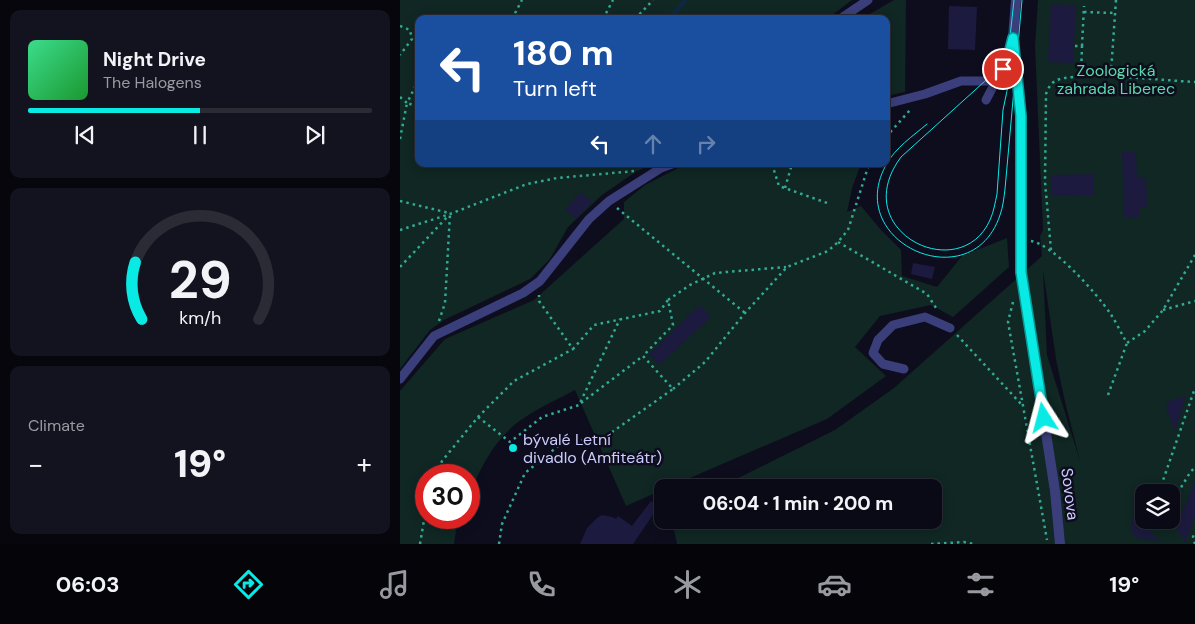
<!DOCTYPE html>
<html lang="en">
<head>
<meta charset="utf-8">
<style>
	:root { --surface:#0a0a16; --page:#13131f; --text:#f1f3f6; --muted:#999aa1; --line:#2a2b35; --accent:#0aeae5 }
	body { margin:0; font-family:"DM Sans",sans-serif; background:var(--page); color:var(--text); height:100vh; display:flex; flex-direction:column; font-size:19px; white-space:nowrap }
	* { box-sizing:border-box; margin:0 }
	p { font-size:16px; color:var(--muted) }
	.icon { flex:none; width:28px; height:28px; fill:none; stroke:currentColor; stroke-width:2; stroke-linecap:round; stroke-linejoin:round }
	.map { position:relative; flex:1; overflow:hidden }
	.sheet { display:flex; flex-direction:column; gap:10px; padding:10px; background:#06060c; width:400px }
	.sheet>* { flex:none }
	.top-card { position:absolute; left:15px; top:15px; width:475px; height:152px; border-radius:10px; box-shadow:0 2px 12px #0003,0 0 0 1px var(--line); background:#1a4fa0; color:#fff; overflow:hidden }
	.fabs { position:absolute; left:735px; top:484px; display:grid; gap:10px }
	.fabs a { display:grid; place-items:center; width:45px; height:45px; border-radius:10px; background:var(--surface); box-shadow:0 2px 12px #0003,0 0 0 1px var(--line); font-size:25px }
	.speed { position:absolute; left:15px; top:464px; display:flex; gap:10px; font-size:25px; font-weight:700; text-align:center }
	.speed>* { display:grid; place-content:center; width:65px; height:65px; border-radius:50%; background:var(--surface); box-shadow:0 2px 12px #0003,0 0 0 1px var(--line); line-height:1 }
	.speed .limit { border:8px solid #d22; background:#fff; color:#111 }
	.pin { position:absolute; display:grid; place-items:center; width:42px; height:42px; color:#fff; margin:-21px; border:2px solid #fff; border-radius:50%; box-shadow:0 1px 5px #0007 }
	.me { position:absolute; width:55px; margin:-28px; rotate:351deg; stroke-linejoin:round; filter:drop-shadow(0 0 4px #0008) }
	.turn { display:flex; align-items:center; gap:18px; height:105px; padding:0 15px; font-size:22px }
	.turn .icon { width:65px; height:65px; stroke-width:2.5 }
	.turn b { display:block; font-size:35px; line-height:42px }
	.lanes { display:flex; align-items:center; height:48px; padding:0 15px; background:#0003; justify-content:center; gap:25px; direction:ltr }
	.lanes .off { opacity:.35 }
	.big { font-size:38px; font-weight:800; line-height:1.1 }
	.sheet .card { flex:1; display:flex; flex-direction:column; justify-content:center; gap:8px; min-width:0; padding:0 18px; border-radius:10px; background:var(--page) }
	.sheet .dial { align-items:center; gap:0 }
	.dial svg { height:130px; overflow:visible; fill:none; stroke:var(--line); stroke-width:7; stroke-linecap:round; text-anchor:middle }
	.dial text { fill:var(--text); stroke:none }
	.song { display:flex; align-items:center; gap:15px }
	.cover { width:60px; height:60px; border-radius:8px; background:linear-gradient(135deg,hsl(150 70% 55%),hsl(130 70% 35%)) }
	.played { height:5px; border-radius:2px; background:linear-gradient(90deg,var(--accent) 50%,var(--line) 50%) }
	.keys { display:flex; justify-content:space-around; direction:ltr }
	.heat { display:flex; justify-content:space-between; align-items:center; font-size:28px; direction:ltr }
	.trip { position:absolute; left:254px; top:479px; width:288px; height:50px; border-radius:10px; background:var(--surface); box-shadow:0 2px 12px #0003,0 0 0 1px var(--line); font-weight:800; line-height:50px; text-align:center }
	.menu { display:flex; height:80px; justify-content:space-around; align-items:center; background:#040409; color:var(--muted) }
	.menu .icon { width:35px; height:35px }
	.menu .current { color:var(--accent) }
	.menu b { font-size:22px; color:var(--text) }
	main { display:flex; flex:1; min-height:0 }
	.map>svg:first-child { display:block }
	.green { fill:#102723; fill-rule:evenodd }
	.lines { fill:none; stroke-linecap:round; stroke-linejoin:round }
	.stream { stroke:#0e2841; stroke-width:4.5 }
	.building { fill:#1c1a3e }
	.path { stroke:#32aa94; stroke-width:2.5; stroke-dasharray:2.5 4; stroke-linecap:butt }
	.service { stroke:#3a3f7b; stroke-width:9 }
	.minor { stroke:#3a3f7b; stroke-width:10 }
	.tram { stroke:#0aeae5; stroke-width:1 }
	.route-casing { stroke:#069895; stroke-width:12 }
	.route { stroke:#0aeae5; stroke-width:9 }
	.poi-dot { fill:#0aeae5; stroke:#0e0d1e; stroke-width:2 }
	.labels { text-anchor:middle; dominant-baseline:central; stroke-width:5; stroke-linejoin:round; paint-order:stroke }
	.park-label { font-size:16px; fill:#5cd9aa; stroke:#0e0d1e }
	.poi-label { font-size:16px; fill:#cbccfd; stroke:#0e0d1e; text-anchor:start }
	.street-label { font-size:16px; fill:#cbccfd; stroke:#0e0d1e }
</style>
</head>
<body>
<main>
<section class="sheet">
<div class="card">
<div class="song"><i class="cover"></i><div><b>Night Drive</b><p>The Halogens</p></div></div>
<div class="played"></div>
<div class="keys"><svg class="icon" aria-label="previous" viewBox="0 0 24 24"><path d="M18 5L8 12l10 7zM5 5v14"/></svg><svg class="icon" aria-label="pause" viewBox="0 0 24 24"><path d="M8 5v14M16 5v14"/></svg><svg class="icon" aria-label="next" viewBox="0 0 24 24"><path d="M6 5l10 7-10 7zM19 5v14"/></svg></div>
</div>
<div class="card dial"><svg viewBox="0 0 100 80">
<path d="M14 69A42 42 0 1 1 86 69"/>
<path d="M14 69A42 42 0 0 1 10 34" stroke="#0aeae5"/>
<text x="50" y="56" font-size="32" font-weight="700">29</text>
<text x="50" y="72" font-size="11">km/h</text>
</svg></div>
<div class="card"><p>Climate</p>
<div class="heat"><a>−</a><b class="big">19°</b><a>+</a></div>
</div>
</section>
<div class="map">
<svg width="795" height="544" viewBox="0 0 795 544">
	<rect width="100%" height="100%" fill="#0e0d1e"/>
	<g class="green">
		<polygon points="0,0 452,0 427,19 19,19 19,164 254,164 237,171 202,195 168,227 150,259 130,279 44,320 30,330 0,369"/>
		<polygon points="494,0 506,0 505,92 486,96 486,19 461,19"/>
		<path d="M638,0H795V544H277L272,520H532V488L320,487L435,430L494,388L642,256L640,236L643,230L635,46ZM643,270L656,359L665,402L680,461L647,355ZM744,492H771V520H744Z"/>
		<path d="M286,164H461L452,188L447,212L461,206L481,230L501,250L502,276L537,287L562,256L607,238L609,267L553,317L531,305L480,316L455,347L486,376L427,419L269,487L262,488V490L226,506L175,390C158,399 140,407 124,418C97,435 80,467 69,496V475H26V518H60L56,530L54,544H0V391L45,339L134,300L224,219V202L245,185Z"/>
	</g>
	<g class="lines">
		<polyline class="stream" points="268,19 282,5 285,0"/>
	</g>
	<g class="building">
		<polygon points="651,4 676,6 673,63 648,62"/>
		<polygon points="549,6 577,7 575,50 548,49"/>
		<polygon points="722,152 736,152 737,178 746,178 747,208 740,208 740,218 724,218"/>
		<polygon points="693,174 694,195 651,196 651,175"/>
		<polygon points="181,192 192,202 176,219 165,209"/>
		<polygon points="513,263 535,267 532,279 511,274"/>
		<polygon points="300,305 311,317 259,365 249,354"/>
		<polygon points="786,396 775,431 766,408 769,401"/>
		<polygon points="795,482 795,518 785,542 776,527"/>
		<polygon points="251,501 259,506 233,544 180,544 187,528 197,518 202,515 212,517 216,519 218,516 232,526"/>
		<polygon points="737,507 743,525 760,541 737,538 732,532 731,524"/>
	</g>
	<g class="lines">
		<g class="path">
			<polyline points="716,0 711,72 719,77"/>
			<polyline points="684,12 715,13"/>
			<polyline points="112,19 122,0"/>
			<polyline points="203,19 213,0"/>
			<polyline points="235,19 253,0"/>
			<polyline points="0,26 10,30 12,39 0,55"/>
			<polyline points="675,46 682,46 681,76"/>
			<polyline points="682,46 684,6"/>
			<polyline points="682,70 711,72"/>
			<polyline points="0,97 7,103 16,85 19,84"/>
			<polyline points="486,137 510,110"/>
			<polyline points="0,139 7,103 19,107"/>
			<polyline points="372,164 379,186 430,204"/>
			<polyline points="385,188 392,164"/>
			<polyline points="0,201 49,213"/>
			<polyline points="217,208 345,313"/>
			<polyline points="0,230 50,214 127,184 157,178 235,171"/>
			<path d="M631,241C654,245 696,293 710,313C716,322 721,333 727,343L745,331L763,310L795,255"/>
			<polyline points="438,242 527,294 538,311"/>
			<path d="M651,250L645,182L646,94C648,89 650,84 655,81C675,70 767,81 795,82"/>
			<polyline points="0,267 49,215"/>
			<polyline points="268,300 290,285 315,273 386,267"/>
			<polyline points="613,302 608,322 647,540"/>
			<polyline points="763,310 795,301"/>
			<polyline points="39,321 45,303 50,214"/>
			<polyline points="557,335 621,404"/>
			<polyline points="273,389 305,362 345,313 387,267 428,251 438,242 448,230 469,164"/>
			<polyline points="708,395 727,343"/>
			<polyline points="181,403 243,356"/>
			<polyline points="78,417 110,442 142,417 179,405 220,319"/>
			<polyline points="37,475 42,461 78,417 114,381 173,349"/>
			<polyline points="759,492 795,388"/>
			<polyline points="771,504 791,471 795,468"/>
			<path d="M746,520C752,527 757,529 762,520"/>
			<polyline points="20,544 26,508"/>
			<polyline points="99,544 102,524 125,473 162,443 205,437 273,389 243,356 273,325 268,300 260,311 194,325 173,349 139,301 139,295"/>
			<polyline points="531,544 564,542 573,544"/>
			<polyline points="795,544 793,537 795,532"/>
		</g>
		<g class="service">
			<polyline points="440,19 468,0"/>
			<polyline points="586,100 608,58 612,42"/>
			<polyline points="486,104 525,94 561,81 597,81"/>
			<polyline points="504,369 483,364 473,353 478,340 493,325 525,317 550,328"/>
			<polyline points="0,379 34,336 123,293 140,281 189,219 209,201 261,168 272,164"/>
		</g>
		<polyline class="minor" points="616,0 613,38 621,116 621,272 655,491 660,544"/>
		<g class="tram">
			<path d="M614,0L609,46L595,72L501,157C446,231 560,287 590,220C594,211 595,203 597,194L603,110L608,86L616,62"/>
			<path d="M527,124C513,136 495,148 486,165C443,243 572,300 600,215C603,207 604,197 605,189L622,0"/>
		</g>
	</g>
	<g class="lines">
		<g class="route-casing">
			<polyline id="route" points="603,69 608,58 613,38 621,116 621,272 644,418"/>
		</g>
		<use href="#route" class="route"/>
	</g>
	<circle class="poi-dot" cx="113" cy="448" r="5"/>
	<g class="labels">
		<g class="park-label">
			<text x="716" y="70">Zoologická<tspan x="716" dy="18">zahrada Liberec</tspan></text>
		</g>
		<g class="poi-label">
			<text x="123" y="439">bývalé Letní<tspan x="123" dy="18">divadlo (Amfiteátr)</tspan></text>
		</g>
		<g class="street-label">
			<text transform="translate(670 494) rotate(83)">Sovova</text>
		</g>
	</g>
</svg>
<div class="fabs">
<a><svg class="icon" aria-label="layers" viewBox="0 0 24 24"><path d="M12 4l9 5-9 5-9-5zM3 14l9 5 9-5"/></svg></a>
</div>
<div class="speed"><div class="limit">30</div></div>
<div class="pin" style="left:603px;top:69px;background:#d93025"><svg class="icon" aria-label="arrive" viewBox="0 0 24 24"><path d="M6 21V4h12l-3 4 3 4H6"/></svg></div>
<svg class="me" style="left:644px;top:418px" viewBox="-20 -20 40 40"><path d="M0-17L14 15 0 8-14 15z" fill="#0aeae5" stroke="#fff" stroke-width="4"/></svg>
<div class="trip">06:04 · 1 min · 200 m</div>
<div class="top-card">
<div class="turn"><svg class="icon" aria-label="left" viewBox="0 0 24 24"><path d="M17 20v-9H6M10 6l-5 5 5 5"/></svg><div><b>180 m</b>Turn left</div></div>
<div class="lanes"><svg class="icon" aria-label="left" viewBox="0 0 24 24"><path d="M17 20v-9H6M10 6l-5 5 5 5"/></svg><svg class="icon off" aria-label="ahead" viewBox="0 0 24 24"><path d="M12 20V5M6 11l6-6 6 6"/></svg><svg class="icon off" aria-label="right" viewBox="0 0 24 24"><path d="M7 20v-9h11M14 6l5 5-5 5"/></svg></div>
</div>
</div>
</main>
<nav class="menu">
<b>06:03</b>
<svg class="icon current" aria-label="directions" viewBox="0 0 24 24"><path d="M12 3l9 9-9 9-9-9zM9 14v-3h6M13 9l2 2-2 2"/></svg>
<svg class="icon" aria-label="music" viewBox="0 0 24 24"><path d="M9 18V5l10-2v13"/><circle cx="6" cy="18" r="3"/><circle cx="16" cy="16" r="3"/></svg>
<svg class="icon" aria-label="phone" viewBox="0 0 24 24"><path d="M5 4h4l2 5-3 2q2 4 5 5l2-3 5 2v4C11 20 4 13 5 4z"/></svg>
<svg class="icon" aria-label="climate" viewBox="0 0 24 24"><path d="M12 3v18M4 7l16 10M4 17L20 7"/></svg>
<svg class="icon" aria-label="car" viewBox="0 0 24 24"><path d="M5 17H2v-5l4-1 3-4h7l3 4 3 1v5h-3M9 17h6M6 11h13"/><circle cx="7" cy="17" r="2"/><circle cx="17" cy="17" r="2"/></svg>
<svg class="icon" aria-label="filters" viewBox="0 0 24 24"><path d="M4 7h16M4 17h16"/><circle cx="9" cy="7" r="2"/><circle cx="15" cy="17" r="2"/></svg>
<b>19°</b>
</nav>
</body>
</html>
